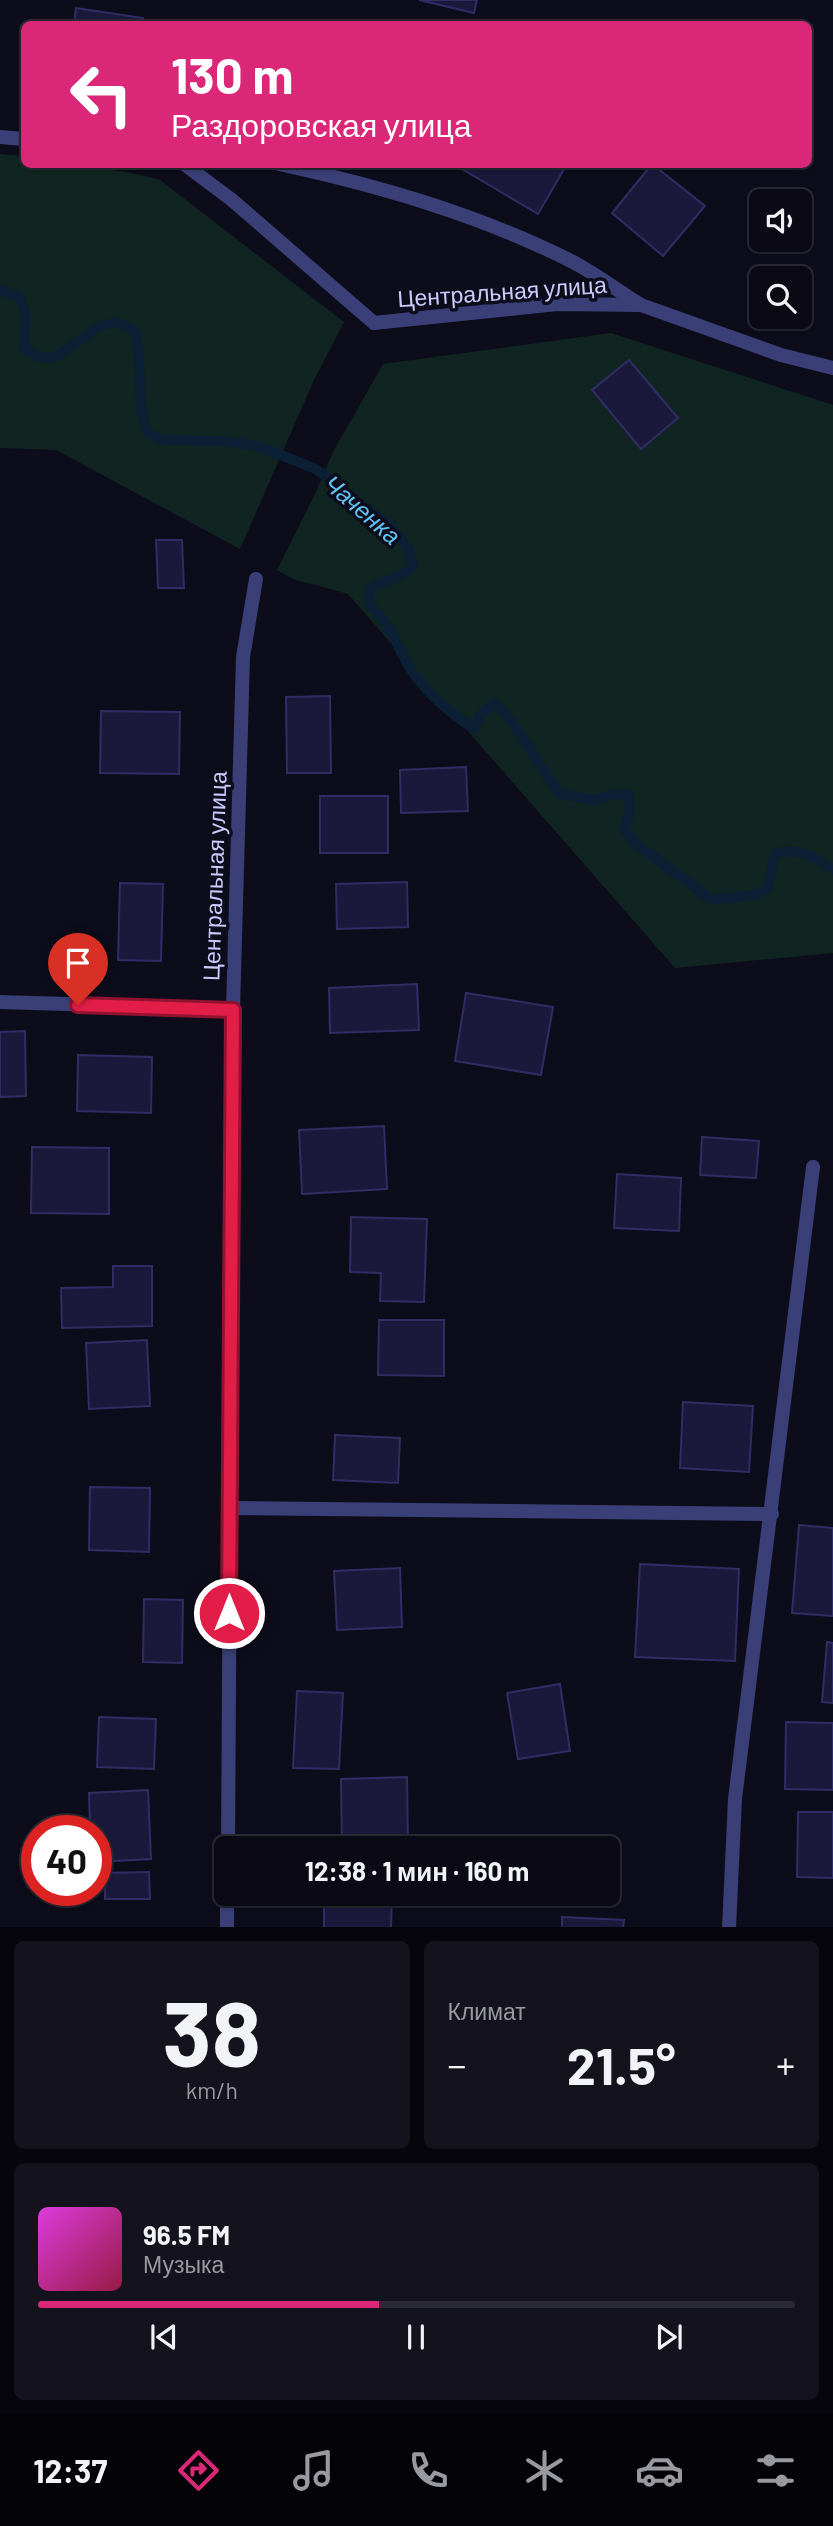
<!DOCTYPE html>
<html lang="ru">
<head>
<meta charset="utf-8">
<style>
	:root { --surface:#0a0914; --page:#13121d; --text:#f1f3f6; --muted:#999aa0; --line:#2a2a34; --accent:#db2777 }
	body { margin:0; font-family:Barlow,sans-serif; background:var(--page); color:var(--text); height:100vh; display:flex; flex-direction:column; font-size:26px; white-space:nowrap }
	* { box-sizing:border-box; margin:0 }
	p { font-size:23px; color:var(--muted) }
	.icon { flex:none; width:38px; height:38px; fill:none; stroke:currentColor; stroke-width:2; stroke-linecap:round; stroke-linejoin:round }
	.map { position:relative; height:1927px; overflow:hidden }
	.drawer { display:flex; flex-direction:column; gap:14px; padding:14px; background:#06050b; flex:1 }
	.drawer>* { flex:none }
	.hud { position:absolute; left:21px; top:21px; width:791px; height:147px; border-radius:10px; box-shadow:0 2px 5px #0004,0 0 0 2px var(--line); background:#db2777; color:#fff; overflow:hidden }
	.buttons { position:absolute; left:749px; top:189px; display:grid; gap:14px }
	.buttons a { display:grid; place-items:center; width:63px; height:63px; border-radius:10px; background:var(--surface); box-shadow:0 2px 5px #0004,0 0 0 2px var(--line); font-size:35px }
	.speed { position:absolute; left:21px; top:1815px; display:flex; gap:14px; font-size:35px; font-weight:700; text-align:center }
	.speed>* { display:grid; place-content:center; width:91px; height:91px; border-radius:50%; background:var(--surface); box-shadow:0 2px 5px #0004,0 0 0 2px var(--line); line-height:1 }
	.speed .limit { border:10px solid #d22; background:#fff; color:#111 }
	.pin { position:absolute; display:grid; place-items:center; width:60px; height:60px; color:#fff; margin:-72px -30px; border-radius:50% 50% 50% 0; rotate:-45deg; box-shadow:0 0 7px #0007 }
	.pin .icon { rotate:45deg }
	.me { position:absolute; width:77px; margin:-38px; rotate:0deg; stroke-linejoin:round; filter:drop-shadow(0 0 5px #0008) }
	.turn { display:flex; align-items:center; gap:24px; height:147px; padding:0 35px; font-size:32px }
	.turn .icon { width:91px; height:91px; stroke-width:2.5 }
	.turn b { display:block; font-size:49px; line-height:60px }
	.big { font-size:52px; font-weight:700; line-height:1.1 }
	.drawer .card { flex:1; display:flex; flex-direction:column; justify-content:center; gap:10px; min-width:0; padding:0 24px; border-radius:10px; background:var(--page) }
	.drawer .dial { align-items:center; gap:0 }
	.dial b { font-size:91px; line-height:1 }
	.song { display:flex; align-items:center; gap:21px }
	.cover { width:84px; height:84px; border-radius:10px; background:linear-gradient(135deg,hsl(300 70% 55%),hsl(340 70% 35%)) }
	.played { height:7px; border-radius:4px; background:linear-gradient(90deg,var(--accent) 45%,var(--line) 45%) }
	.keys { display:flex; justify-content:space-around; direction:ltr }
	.heat { display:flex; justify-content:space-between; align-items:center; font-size:38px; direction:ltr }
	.drawer .tiles { flex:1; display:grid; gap:14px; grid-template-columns:1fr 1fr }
	.card:last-child { grid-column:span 2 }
	.trip { position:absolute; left:214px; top:1836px; width:406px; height:70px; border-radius:10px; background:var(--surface); box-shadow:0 2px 5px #0004,0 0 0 2px var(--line); font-weight:700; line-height:70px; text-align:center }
	.menu { display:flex; height:112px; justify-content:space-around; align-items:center; background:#040408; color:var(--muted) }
	.menu .icon { width:49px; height:49px }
	.menu .selected { color:var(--accent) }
	.menu b { font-size:32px; color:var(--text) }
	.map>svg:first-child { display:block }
	.green { fill:#102521 }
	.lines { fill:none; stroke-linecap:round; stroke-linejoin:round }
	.stream { stroke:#0b2035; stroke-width:10 }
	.building { fill:#1b193b; stroke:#302d65; stroke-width:2 }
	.service { stroke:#3a4077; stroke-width:14 }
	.minor { stroke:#3a4077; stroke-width:14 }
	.tertiary { stroke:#3a4077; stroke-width:14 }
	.route-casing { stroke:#92132f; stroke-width:18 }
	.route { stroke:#e11d48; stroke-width:12 }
	.labels { text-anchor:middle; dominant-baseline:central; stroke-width:7; stroke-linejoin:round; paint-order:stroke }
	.street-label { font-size:23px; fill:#cacbfc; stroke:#0d0c1b }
	.water-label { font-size:24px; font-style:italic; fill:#5ec4f5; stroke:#0d0c1b }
</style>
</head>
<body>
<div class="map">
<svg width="833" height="1928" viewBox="0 0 833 1928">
	<rect width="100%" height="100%" fill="#0d0c1b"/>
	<g class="green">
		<path d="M0,154L24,156V164C72,164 114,167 160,180L344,322L314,380L240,549L56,450L0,448Z"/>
		<polygon points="611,333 833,405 833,953 675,968 348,594 293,579 277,570 315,494 333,452 383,364"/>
	</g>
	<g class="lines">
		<path class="stream" d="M0,290L20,298L26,314L24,349L39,357H56L100,326L117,322L134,330C145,364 134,402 148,433L164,440L223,441L258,446L316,469L391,527L409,550L413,566C400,579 385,580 369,589L370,606C393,624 397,651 414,674C429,695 453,715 474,729L481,714L495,703C522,730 536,764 560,794L595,800L612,794L629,795L630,812L624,829L635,843L712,900L755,895L767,889C771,877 771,865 776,853C799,847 815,857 833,870"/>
	</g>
	<g class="building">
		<polygon points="419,0 477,0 474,13"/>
		<polygon points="76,8 143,18 142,24 74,24"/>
		<polygon points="458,164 567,164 538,214 457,166"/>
		<polygon points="652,164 705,206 663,256 612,213"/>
		<polygon points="629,360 678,418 641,449 592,390"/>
		<polygon points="156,540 182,540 184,588 158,588"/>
		<polygon points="330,696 331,773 287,773 286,697"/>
		<polygon points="101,711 180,712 179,774 100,773"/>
		<polygon points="466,767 468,811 401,813 400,770"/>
		<rect x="320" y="796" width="68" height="57"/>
		<polygon points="407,882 408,927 337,929 336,884"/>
		<polygon points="120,883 163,884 161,961 118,960"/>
		<polygon points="417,984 419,1030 330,1033 329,988"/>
		<polygon points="466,993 553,1007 541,1075 455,1061"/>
		<polygon points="25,1031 26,1096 0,1097 0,1032"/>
		<polygon points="78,1055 152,1057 151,1113 77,1111"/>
		<polygon points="384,1126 387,1189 302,1194 299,1130"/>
		<polygon points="702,1137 759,1141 756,1178 700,1175"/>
		<polygon points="32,1147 109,1148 109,1214 31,1213"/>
		<polygon points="617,1174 681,1178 679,1231 614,1228"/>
		<polygon points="351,1217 427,1219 424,1302 380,1301 381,1273 350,1272"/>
		<polygon points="113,1266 152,1266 152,1326 62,1328 61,1288 113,1287"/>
		<polygon points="379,1320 444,1320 444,1376 378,1375"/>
		<polygon points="147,1340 150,1406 89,1409 86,1343"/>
		<polygon points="683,1402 753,1406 749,1472 680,1468"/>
		<polygon points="335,1435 400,1438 398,1483 333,1480"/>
		<polygon points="90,1487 150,1488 149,1552 89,1550"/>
		<polygon points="799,1525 833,1528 833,1616 792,1613"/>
		<polygon points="640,1564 739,1569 735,1661 635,1657"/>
		<polygon points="400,1568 402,1627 337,1630 334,1571"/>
		<polygon points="144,1599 183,1600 182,1663 143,1662"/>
		<polygon points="827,1642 833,1643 833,1703 822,1702"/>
		<polygon points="560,1684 570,1751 518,1759 507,1693"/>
		<polygon points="297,1691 343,1693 339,1769 293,1768"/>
		<polygon points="99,1717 156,1719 154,1769 97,1767"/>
		<polygon points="786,1722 833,1723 833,1790 785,1789"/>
		<polygon points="407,1777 408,1847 342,1848 341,1779"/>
		<polygon points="148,1790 151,1859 96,1862 96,1830 90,1830 89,1793"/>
		<polygon points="798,1812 833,1812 833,1878 797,1877"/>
		<polygon points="149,1872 150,1899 105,1899 105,1873"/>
		<polygon points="324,1894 392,1894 391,1928 324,1928"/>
		<polygon points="562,1917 624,1920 623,1928 562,1928"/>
	</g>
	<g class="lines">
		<g class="service">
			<polyline points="0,137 24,139"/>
			<polyline points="184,164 232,200 374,323"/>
			<path d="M279,164C380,186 480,215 573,262C596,274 618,291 641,305"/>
			<polyline points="230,1508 772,1514"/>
			<polyline points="729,1928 735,1799 813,1167"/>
		</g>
		<polyline class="minor" points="0,1002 233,1009"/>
		<g class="tertiary">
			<polyline points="374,323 557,304 641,305 781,355 833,368"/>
			<polyline points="228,1848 233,1009 243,657 256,579"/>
			<polyline points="227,1928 227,1894"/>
		</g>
	</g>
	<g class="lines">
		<g class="route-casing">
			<polyline id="route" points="78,1005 233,1010 229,1613"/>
		</g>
		<use href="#route" class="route"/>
	</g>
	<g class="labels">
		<g class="street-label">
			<text transform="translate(502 291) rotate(-4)">Центральная улица</text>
			<text transform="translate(214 876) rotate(-88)">Центральная улица</text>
		</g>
		<g class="water-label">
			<text transform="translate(363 509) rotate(41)">Чаченка</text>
		</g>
	</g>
</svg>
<div class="buttons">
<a><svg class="icon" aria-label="sound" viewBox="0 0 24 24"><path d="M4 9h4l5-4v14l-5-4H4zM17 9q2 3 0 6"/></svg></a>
<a><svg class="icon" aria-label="search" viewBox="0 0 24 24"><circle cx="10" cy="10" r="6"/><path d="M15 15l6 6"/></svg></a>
</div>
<div class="speed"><div class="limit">40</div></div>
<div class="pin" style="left:78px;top:1005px;background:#d93025"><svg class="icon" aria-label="arrive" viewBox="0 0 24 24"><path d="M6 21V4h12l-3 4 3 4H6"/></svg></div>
<svg class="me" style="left:229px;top:1613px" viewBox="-20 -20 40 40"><circle r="17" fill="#e11d48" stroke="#fff" stroke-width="3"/><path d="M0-11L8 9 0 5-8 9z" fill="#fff"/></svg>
<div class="trip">12:38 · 1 мин · 160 m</div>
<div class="hud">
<div class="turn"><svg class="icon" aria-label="left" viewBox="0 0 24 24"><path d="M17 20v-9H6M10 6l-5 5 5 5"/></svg><div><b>130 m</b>Раздоровская улица</div></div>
</div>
</div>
<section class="drawer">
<div class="tiles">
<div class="card dial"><b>38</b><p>km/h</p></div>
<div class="card"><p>Климат</p>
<div class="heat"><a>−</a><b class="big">21.5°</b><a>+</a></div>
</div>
<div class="card">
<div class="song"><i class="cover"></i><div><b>96.5 FM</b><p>Музыка</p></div></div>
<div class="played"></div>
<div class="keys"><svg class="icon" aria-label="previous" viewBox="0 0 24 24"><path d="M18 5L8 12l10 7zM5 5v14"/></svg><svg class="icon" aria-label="pause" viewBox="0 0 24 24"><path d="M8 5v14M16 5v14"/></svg><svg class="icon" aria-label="next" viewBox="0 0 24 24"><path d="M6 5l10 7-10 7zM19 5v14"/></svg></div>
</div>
</div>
</section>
<nav class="menu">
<b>12:37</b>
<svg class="icon selected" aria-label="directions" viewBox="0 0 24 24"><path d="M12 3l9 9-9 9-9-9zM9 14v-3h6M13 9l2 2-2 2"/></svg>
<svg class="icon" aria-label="music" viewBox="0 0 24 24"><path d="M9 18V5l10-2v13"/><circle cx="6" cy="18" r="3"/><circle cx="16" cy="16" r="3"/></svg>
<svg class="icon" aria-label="phone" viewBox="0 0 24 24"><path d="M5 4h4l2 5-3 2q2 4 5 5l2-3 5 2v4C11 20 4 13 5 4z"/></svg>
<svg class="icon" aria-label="climate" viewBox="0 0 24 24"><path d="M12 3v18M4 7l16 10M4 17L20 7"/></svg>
<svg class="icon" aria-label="car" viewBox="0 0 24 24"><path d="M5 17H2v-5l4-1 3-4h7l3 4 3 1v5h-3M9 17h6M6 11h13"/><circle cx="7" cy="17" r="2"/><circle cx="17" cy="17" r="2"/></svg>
<svg class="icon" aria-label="filters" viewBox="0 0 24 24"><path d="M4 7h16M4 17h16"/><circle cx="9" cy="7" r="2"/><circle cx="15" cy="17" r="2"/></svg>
</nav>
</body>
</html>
